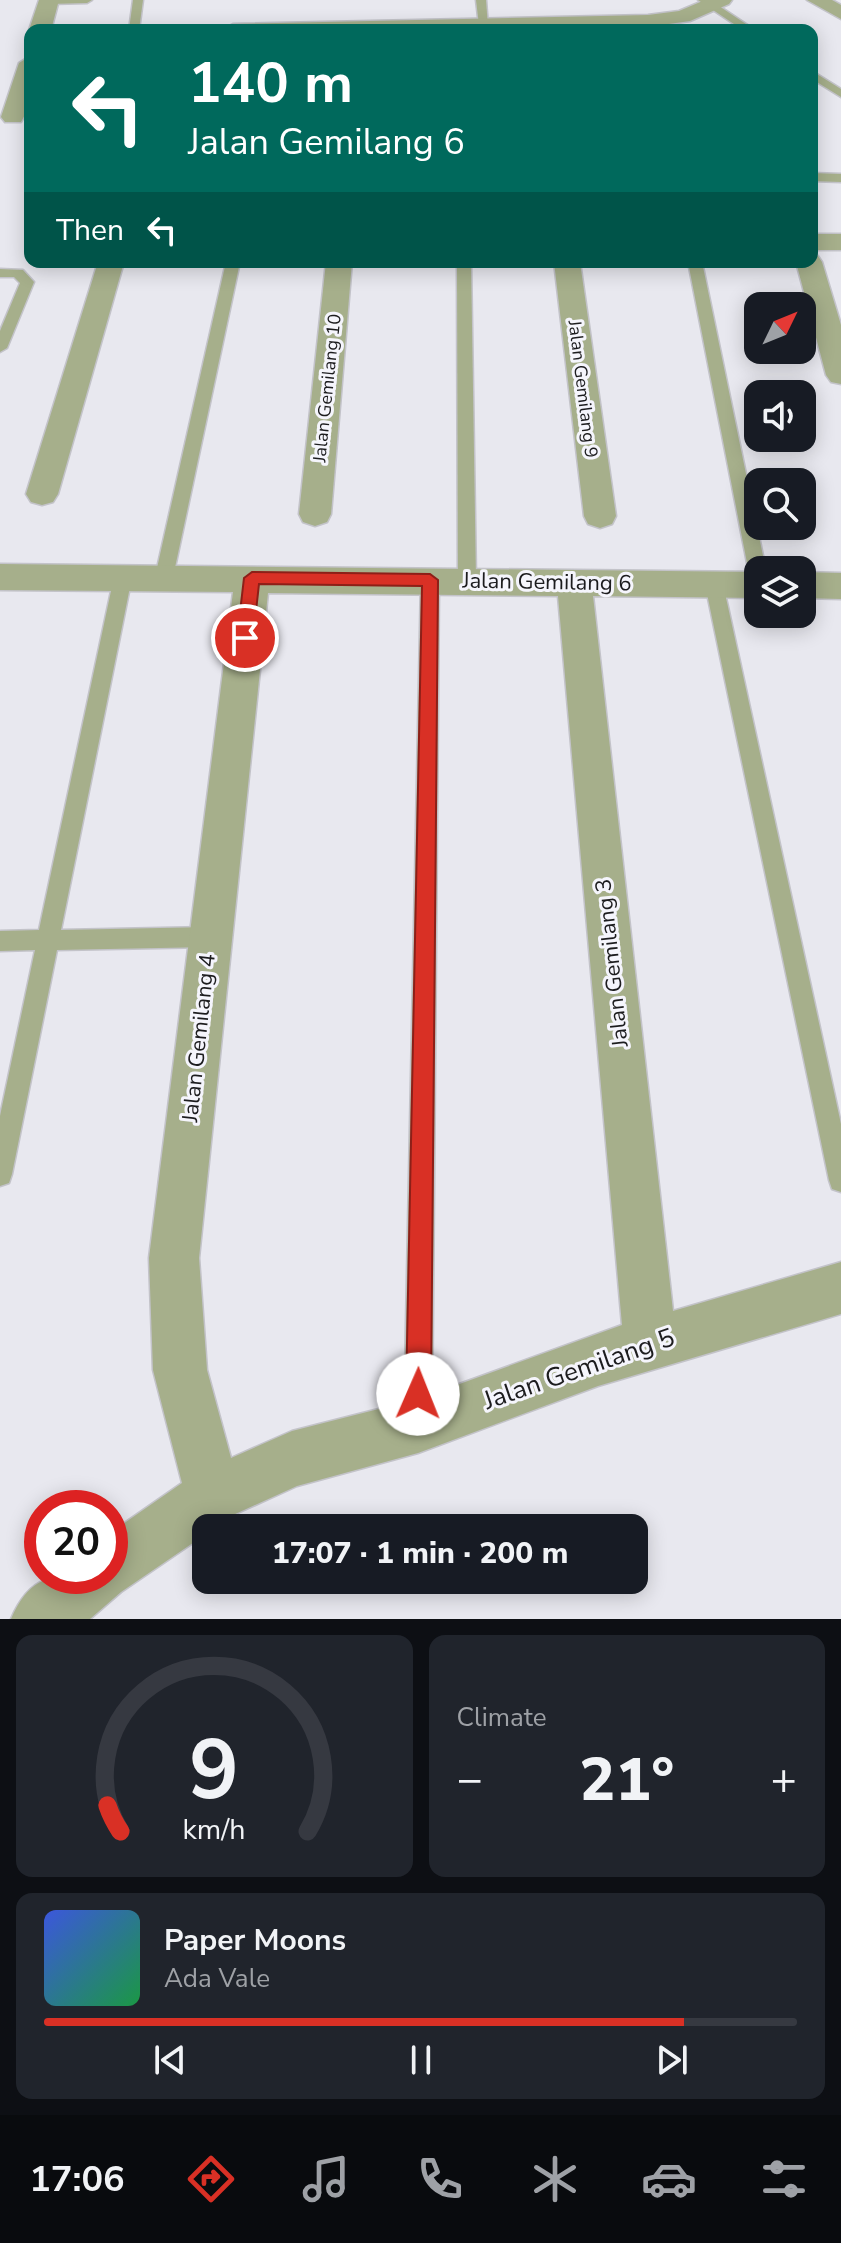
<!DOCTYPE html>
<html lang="en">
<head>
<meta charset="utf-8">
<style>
	:root { --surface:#171b24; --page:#20242c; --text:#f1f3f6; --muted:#9ea1a6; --line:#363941; --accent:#d93025 }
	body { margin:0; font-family:"Nunito Sans",sans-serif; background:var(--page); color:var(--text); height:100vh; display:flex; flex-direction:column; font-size:30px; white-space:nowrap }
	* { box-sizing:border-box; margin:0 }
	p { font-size:26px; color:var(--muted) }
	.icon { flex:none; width:44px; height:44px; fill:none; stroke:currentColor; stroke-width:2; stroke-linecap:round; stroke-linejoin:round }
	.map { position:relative; height:1619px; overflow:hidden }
	.details { display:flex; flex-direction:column; gap:16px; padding:16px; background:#0d0f14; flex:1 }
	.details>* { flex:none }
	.hud { position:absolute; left:24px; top:24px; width:794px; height:244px; border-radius:16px; box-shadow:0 4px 20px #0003; background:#00695c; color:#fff; overflow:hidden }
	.needle { width:52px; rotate:47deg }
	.controls { position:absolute; left:744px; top:292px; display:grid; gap:16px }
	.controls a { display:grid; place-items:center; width:72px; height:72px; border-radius:16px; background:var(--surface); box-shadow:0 4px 20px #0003; font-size:40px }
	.speed { position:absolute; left:24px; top:1490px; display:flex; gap:16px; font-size:40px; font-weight:700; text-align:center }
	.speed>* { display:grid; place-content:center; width:104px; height:104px; border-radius:50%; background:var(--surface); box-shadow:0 4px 20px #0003; line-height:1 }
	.speed .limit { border:12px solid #d22; background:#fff; color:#111 }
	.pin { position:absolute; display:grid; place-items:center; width:68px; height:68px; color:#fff; margin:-34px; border:4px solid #fff; border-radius:50%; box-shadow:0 2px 8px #0007 }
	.me { position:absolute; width:88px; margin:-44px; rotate:1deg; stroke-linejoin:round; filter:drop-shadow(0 0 6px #0008) }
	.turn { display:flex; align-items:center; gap:28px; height:168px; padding:0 32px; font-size:36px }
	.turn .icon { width:104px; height:104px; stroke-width:2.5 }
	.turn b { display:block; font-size:56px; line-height:68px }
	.then { display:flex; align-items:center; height:76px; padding:0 32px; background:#0003; gap:16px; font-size:30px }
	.big { font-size:60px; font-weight:800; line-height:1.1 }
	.details .tile { flex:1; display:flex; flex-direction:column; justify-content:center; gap:12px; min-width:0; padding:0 28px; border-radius:16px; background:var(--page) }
	.details .dial { align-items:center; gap:0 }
	.dial svg { height:208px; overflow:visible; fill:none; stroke:var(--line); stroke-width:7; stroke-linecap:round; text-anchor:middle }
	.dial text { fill:var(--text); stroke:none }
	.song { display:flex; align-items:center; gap:24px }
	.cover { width:96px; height:96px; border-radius:12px; background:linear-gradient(135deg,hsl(230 70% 55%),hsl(140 70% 35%)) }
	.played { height:8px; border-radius:4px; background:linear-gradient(90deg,var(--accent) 85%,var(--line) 85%) }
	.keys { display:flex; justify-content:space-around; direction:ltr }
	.heat { display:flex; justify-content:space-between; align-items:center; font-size:44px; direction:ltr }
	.details .tiles { flex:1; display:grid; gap:16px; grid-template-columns:1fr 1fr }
	.tile:last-child { grid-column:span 2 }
	.trip { position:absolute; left:192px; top:1514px; width:456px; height:80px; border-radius:16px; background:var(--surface); box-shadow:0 4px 20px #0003; font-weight:800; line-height:80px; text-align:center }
	.tabs { display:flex; height:128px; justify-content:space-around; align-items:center; background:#090b0e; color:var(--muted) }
	.tabs .icon { width:56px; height:56px }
	.tabs .current { color:var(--accent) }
	.tabs b { font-size:36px; color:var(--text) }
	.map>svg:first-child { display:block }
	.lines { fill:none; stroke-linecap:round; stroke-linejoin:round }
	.lane-casing { stroke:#c3c3c9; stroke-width:3 }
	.street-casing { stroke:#c3c3c9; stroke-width:3 }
	.lane { fill:#a6af8b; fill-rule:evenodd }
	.street { fill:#a6af8b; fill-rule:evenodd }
	.route { fill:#d93025; stroke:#8d1f18; stroke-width:2 }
	.labels { text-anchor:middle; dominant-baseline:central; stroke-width:6; stroke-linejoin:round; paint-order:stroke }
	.far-street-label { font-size:18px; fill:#1c1c1e; stroke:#f5f5fc }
	.street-label { font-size:22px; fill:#1c1c1e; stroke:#f5f5fc }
	.near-street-label { font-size:26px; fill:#1c1c1e; stroke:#f5f5fc }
</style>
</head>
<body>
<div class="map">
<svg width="841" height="1619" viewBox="0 0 841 1619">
	<rect width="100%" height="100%" fill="#e8e8ef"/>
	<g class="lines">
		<g class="lane-casing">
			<g id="lane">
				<polygon points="45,0 92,0 87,3 49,4"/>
				<polygon points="133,0 143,0 139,30 129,30"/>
				<polygon points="476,0 486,0 488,27 479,25"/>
				<polygon points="698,0 710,0 755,30 743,30"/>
				<polygon points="812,71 841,89 841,97 812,79"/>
				<polygon points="812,173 841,174 841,182 812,181"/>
				<polygon points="226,262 240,262 173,577 164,583 155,577"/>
				<polygon points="457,262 471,262 476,581 467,587 458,581"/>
				<polygon points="688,262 702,262 766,570 758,570 758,579 749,573"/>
				<polygon points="0,269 23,270 34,282 7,348 0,352 0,331 20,283 14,277 0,277"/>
				<polygon points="123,571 132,577 61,930 210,927 218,930 221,937 218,944 210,947 57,950 12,1174 9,1183 0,1186 0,1116 35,950 0,951 0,931 39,930 114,577"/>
				<polygon points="430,574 439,580 432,1424 428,1434 418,1438 408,1434 404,1424 421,580"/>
				<polygon points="714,578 723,584 841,1124 841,1192 832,1189 829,1180 705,584"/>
			</g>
		</g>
		<g class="street-casing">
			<g id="street">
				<polygon points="39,0 59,0 51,30 29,30"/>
				<polygon points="705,0 732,0 729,4 690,21 648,27 222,30 233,24 648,15 679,11"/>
				<polygon points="807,0 832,0 841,5 841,19"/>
				<path d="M30,56C30,78 34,103 21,122H5L1,117L19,63Z"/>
				<rect x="812" y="234" width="29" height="16"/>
				<polygon points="812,255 818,256 822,262 841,325 841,384 831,382 826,375 796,262 812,262"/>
				<polygon points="98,262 124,262 58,494 53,502 42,505 31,502 26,494"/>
				<polygon points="326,262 352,262 331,514 327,522 315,526 303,522 299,514"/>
				<polygon points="554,262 580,262 616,516 612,524 600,528 588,524 584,516"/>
				<path d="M0,564L758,572V598L593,596L673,1311L841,1262V1314L598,1386L418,1453L297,1486L233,1515L215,1528H206V1534L121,1592L90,1619H11C33,1567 62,1576 110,1576V1533L182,1483L153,1370L149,1258L233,592L0,590ZM268,593L558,596L622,1325L418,1399L292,1431L231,1458L207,1370L199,1258Z"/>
				<polygon points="802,572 841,573 841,599 802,598"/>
			</g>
		</g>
		<use href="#lane" class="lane"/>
		<use href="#street" class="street"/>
	</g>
	<polygon class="route" points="252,572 430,574 438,580 431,1394 427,1403 418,1407 410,1403 406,1394 422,586 259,584 253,638 245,644 237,638 244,578"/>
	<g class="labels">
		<g class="far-street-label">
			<text transform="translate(327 388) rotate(-84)">Jalan Gemilang 10</text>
			<text transform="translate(583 389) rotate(83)">Jalan Gemilang 9</text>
		</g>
		<g class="street-label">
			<text transform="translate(547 582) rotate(1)">Jalan Gemilang 6</text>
			<text transform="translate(612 963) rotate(-96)">Jalan Gemilang 3</text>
			<text transform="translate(199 1038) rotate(-84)">Jalan Gemilang 4</text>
		</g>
		<g class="near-street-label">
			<text transform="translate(579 1369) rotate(-19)">Jalan Gemilang 5</text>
		</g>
	</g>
</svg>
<div class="controls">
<a><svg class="needle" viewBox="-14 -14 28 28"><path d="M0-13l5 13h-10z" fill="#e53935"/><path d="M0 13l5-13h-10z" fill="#9ea1a6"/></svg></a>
<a><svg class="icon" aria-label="sound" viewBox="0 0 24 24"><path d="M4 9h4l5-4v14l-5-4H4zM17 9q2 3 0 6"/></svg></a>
<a><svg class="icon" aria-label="search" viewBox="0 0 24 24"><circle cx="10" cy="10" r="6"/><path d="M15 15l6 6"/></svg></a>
<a><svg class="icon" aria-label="layers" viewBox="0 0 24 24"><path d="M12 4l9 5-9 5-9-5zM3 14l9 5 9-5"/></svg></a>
</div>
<div class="speed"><div class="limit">20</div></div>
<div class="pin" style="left:245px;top:638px;background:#d93025"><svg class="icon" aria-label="arrive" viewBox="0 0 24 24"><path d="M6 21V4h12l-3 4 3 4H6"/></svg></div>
<svg class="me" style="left:418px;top:1394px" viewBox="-20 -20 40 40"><circle r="19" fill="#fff"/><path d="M0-13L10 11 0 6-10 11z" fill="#d93025"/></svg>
<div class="trip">17:07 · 1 min · 200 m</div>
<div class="hud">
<div class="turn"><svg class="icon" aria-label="left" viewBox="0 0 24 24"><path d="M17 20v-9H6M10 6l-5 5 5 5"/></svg><div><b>140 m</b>Jalan Gemilang 6</div></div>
<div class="then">Then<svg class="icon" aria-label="left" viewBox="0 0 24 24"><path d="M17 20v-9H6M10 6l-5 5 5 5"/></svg></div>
</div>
</div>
<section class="details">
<div class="tiles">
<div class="tile dial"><svg viewBox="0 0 100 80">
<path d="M14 69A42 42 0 1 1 86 69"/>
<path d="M14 69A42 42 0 0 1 9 59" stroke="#d93025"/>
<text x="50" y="56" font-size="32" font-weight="700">9</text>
<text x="50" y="72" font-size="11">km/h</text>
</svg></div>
<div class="tile"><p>Climate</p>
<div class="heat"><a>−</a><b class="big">21°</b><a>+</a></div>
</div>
<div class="tile">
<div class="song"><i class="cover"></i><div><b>Paper Moons</b><p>Ada Vale</p></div></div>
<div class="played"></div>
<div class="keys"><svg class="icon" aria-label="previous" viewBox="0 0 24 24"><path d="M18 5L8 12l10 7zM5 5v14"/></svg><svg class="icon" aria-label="pause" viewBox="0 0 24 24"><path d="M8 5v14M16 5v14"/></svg><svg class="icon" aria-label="next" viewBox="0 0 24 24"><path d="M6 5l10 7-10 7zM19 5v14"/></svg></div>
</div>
</div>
</section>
<nav class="tabs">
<b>17:06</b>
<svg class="icon current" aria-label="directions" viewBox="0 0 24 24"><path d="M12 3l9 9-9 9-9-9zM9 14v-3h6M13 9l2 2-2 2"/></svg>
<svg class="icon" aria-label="music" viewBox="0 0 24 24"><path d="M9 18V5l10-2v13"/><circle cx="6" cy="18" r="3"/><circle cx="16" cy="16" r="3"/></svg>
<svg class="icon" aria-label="phone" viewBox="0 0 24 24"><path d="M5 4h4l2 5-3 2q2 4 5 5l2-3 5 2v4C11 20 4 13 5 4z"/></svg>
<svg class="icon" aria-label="climate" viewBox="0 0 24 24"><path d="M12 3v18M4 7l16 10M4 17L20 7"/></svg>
<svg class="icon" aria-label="car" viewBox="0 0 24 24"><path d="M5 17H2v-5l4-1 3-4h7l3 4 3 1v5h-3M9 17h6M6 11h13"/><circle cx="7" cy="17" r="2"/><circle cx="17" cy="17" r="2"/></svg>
<svg class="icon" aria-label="filters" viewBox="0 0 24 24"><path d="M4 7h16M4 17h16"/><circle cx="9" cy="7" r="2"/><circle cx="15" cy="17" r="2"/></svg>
</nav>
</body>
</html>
